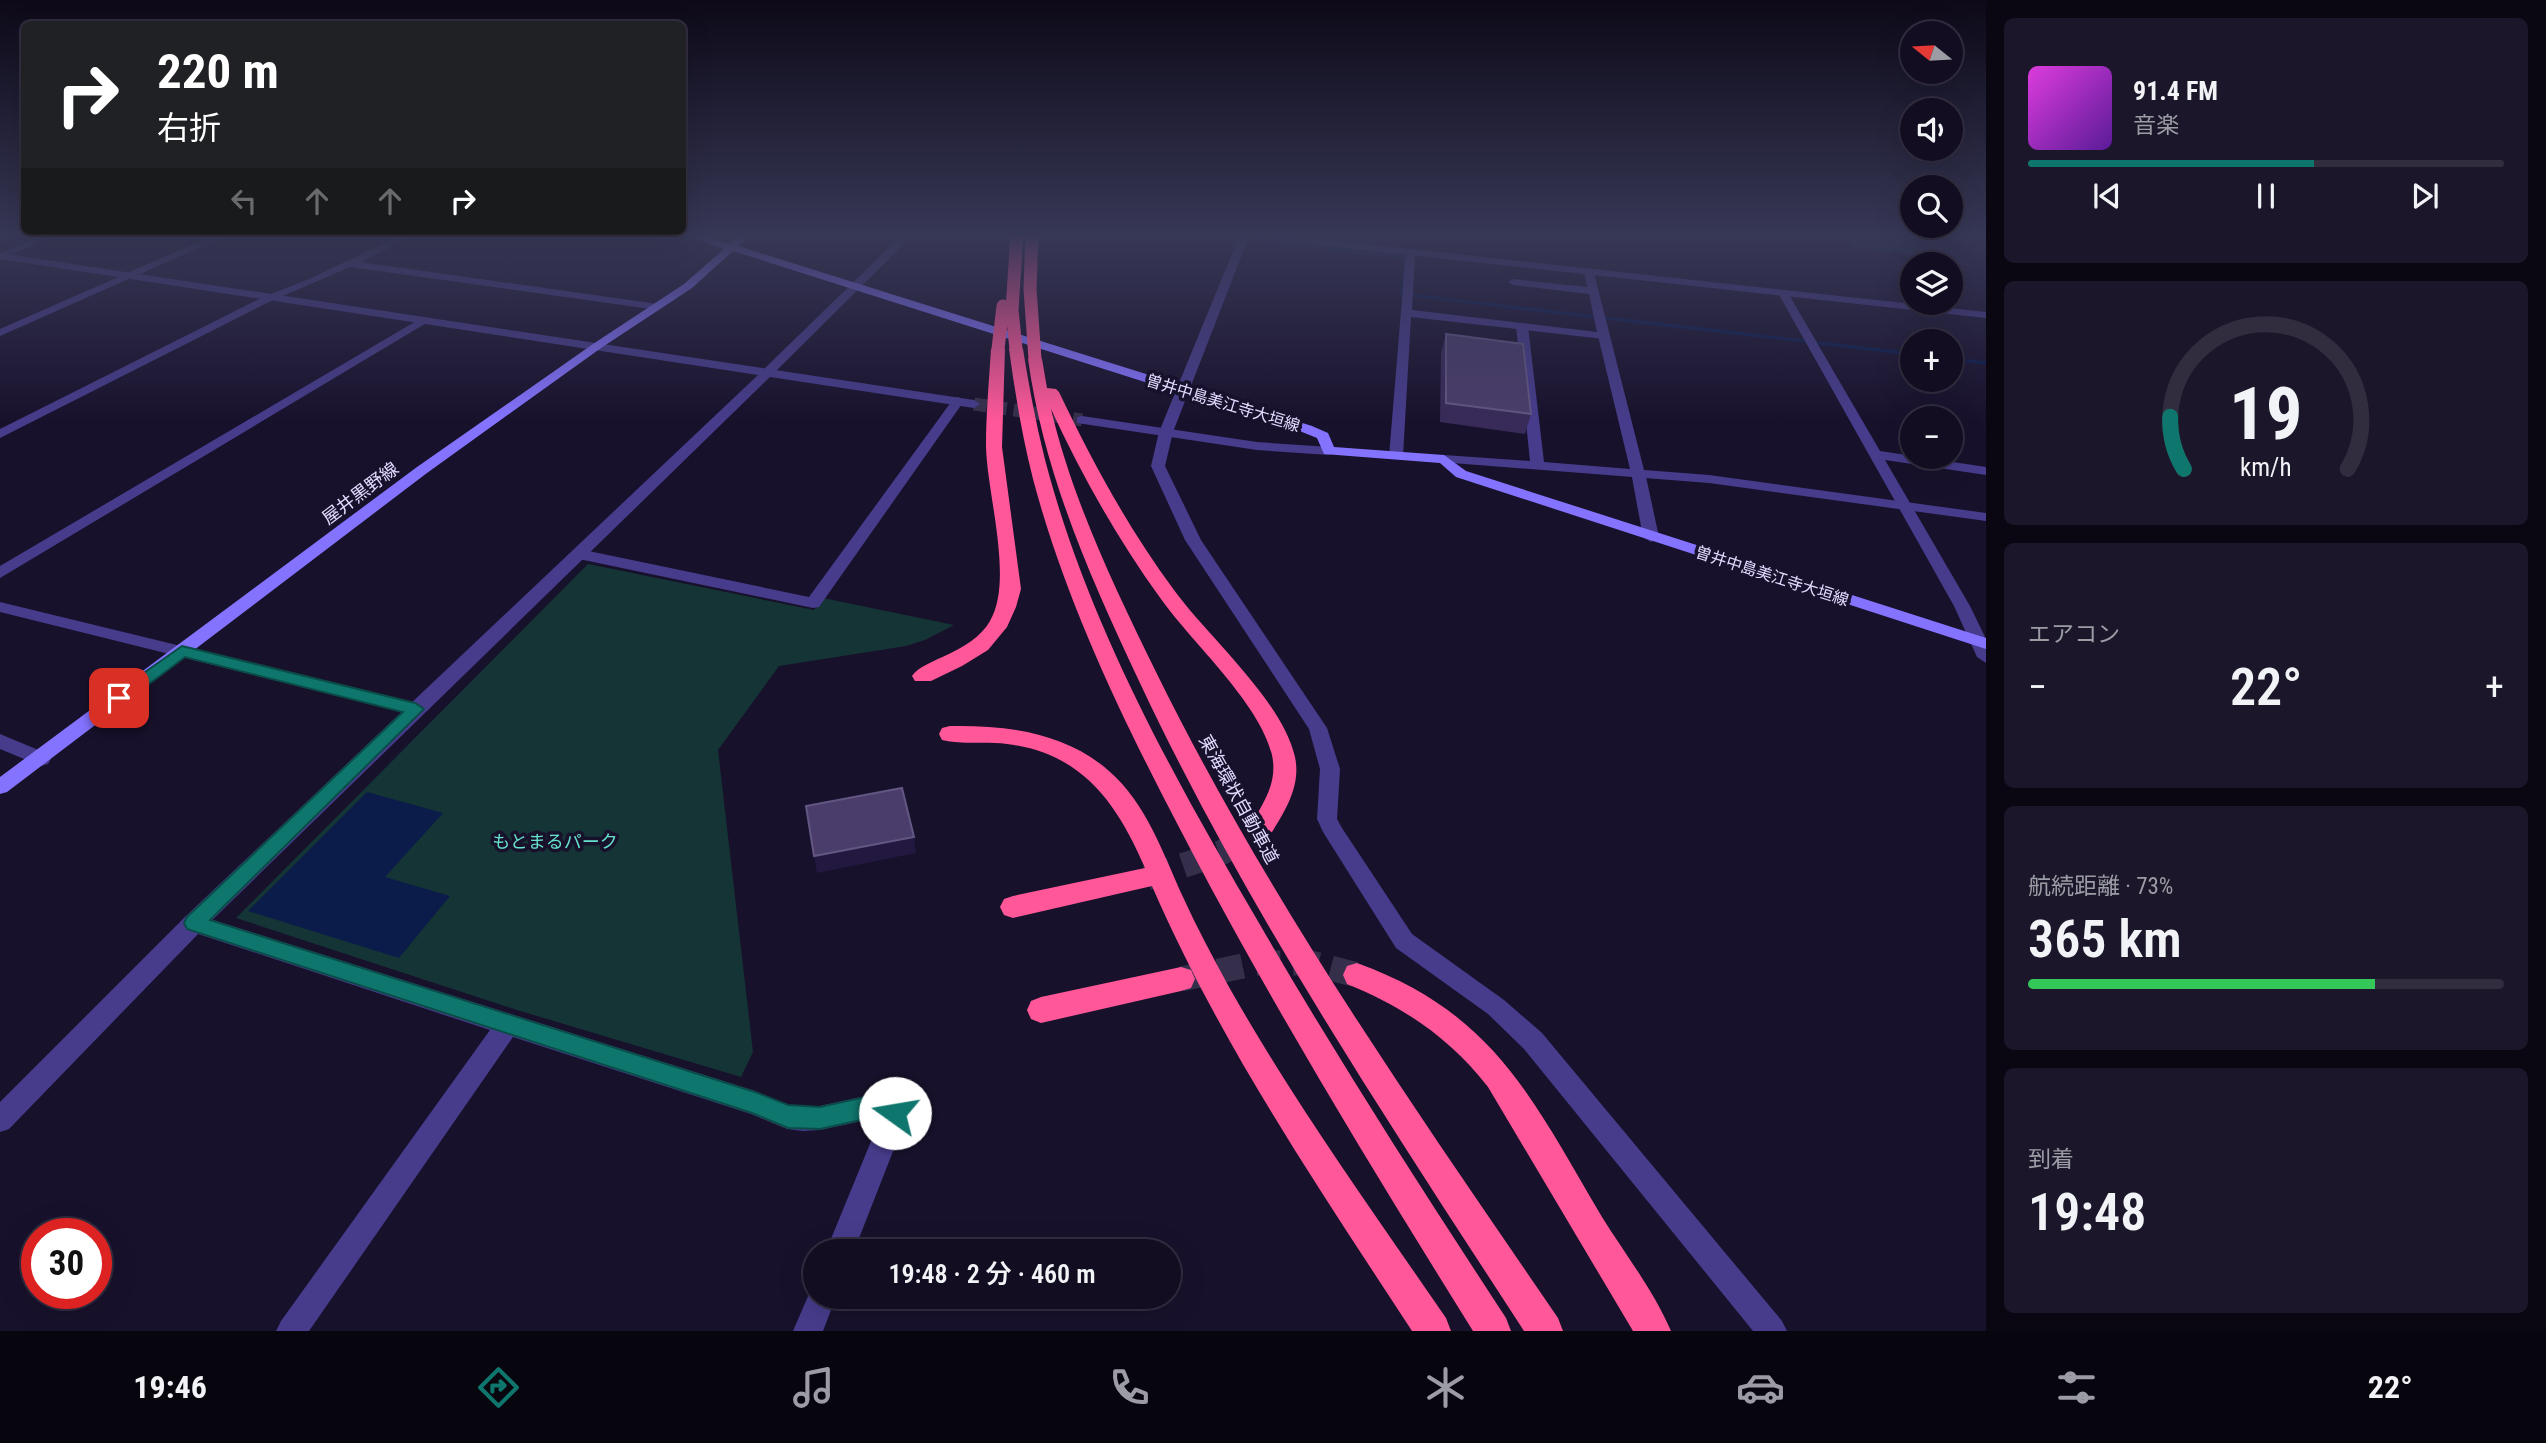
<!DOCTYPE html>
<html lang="ja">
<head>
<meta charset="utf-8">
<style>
	:root { --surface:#120d21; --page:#1b162a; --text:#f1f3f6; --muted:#9c9ca5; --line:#312d3f; --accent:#0f766e }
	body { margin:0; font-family:"Roboto Condensed","Noto Sans JP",sans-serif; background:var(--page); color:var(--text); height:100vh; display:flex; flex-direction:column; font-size:26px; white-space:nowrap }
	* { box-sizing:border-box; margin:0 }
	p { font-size:23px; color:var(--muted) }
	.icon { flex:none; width:38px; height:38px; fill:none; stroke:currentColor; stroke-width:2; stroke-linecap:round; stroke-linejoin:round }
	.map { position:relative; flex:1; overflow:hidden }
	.drawer { display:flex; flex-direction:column; gap:18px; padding:18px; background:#0a0712; width:560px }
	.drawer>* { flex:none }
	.guide { position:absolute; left:21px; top:21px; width:665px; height:214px; border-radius:10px; box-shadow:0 7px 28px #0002,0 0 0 2px var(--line); background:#202124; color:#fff; overflow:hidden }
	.needle { width:46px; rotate:288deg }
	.controls { position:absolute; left:1900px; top:21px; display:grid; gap:14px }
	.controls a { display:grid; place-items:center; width:63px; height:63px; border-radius:50%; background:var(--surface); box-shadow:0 7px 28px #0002,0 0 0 2px var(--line); font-size:35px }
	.speed { position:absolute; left:21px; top:1218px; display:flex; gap:14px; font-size:35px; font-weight:700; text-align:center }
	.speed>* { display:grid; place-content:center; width:91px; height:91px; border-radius:50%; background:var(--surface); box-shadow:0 7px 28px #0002,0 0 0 2px var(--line); line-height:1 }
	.speed .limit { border:10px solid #d22; background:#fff; color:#111 }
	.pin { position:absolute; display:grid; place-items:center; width:60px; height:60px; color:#fff; margin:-30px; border-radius:14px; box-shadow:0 4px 10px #0006 }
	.me { position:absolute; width:77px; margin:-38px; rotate:283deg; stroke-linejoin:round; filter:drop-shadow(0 0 5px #0008) }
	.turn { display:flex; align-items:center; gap:24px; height:147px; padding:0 21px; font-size:32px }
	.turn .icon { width:91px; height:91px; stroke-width:2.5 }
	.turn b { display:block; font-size:49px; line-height:60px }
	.lanes { display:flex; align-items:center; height:66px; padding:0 21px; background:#0003; justify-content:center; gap:35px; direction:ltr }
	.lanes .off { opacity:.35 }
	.big { font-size:52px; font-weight:600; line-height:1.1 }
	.drawer .tile { flex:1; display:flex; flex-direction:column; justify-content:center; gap:10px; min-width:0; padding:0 24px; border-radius:10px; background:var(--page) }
	.drawer .dial { align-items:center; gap:0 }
	.dial svg { height:182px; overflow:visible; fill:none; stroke:var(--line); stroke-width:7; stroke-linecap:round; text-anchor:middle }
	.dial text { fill:var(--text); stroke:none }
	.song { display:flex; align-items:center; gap:21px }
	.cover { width:84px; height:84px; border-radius:10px; background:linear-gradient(135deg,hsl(300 70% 55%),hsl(270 70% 35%)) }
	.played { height:7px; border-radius:4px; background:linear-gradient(90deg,var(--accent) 60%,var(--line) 60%) }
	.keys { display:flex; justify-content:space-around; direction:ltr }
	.heat { display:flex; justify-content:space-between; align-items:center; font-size:38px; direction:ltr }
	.charge { height:10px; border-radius:5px; background:linear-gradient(90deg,#34c759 73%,var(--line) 0) }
	.trip { position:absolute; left:803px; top:1239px; width:378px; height:70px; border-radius:35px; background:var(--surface); box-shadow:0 7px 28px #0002,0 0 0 2px var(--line); font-weight:600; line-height:70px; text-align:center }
	.tabs { display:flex; height:112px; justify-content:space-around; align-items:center; background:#07050d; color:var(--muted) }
	.tabs .icon { width:49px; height:49px }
	.tabs .on { color:var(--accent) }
	.tabs b { font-size:32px; color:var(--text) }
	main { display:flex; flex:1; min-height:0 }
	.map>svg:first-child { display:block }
	.green { fill:#143436 }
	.water { fill:#0b1c4b }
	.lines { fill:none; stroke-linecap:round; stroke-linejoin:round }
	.stream { stroke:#0b1c4b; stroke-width:3.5 }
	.tertiary-tunnel { stroke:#362f4c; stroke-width:13; stroke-dasharray:13 7; stroke-linecap:butt }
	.motorway-tunnel { stroke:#362f4c; stroke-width:25; stroke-dasharray:25 13; stroke-linecap:butt }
	.minor { fill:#463c8b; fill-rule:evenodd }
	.tertiary { fill:#463c8b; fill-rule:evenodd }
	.secondary { fill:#8473ff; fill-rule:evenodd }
	.motorway { fill:#ff5798; fill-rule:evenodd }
	.rail-casing { stroke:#08d0ff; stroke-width:5 }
	.rail { stroke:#18112c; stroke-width:3.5; stroke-dasharray:10; stroke-linecap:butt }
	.motorway-bridge { stroke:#ff5798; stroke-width:13 }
	.wall { fill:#382a59 }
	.shaded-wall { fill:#231840 }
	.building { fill:#4a3d6b; stroke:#625682; stroke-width:2 }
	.route { fill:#0f766e; stroke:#0a4d48; stroke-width:2 }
	.labels { text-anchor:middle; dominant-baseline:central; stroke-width:7; stroke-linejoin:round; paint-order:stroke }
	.far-street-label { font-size:16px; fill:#e3dcff; stroke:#18112c }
	.street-label { font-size:18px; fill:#e3dcff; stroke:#18112c }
	.park-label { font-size:18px; fill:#65e2ce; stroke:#18112c }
</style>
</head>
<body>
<main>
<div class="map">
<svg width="1986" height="1331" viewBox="0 0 1986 1331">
	<rect width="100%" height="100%" fill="#18112c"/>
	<g class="green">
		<polygon points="1850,234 1914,236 1928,256 1853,247"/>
		<polygon points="588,564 814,610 823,598 954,625 925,640 906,646 779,666 718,750 753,1052 741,1077 517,1010 236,918"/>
	</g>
	<polygon class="water" points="367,792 443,813 385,877 450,896 399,958 248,911"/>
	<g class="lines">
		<g class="stream">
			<polyline points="1203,234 1237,238"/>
			<polyline points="1248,239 1405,257 1402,294 1595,317"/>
			<polyline points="1606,318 1803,341"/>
			<polyline points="1819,343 1913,354"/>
			<polyline points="1951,359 1986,363"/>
		</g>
		<polyline class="tertiary-tunnel" points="974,404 1082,420"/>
		<g class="motorway-tunnel">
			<polyline points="1147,878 1223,852 1263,825"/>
			<polyline points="1181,979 1257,963 1311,963 1357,975"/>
		</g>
		<g class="minor">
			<polygon points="48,234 62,234 0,259 0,253"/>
			<polygon points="216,234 230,234 0,336 0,329"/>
			<polygon points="404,234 417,234 360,262 658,304 663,307 658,310 350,267 269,302 0,438 0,429 261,298 309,279"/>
			<polygon points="903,234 914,234 771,376 763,376 763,370"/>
			<polygon points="1240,234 1250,234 1173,432 1165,466 1201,540 1327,728 1340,769 1337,819 1342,828 1412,934 1504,1000 1542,1033 1782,1321 1787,1331 1753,1331 1524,1049 1488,1014 1396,948 1323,832 1317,819 1320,769 1309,729 1185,540 1151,466 1159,432"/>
			<polygon points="1406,251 1415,253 1412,310 1597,332 1589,294 1513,285 1508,282 1513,279 1587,287 1584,271 1593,269 1610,336 1604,339 1411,317 1403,456 1401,459 1391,459 1389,456"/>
			<polygon points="1783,290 1788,293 1880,451 1986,467 1986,475 1885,460 1970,606 1986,639 1986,663 1977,657 1954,606 1778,293"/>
			<polygon points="418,320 428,322 0,578 0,566"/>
			<polygon points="958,397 964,401 819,607 813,608 579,559 571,554 579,549 809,597 954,398"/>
			<polygon points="1638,468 1645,472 1659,537 1651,542 1643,537 1631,472"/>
			<polygon points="0,602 415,703 421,705 424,709 421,713 415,715 0,612"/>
			<polygon points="0,734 48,754 51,759 48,764 41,766 0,749"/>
			<polygon points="194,914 755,1091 788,1105 803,1107 820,1106 892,1090 901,1093 908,1113 854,1251 826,1251 881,1117 820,1130 803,1131 787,1129 751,1114 513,1037 309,1331 276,1331 281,1321 490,1030 186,930 183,923 186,916"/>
			<polygon points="816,1285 816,1297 836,1297 823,1331 793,1331 812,1287"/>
		</g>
		<g class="tertiary">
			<polygon points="1239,234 1273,234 1986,312 1986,318 1244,237"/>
			<polygon points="0,253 974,400 980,404 974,408 770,377 202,930 9,1129 0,1132 0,1102 186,916 758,375 0,259"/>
			<polygon points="1522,323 1528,326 1544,462 1630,469 1598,336 1604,333 1610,336 1644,470 1709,475 1986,513 1986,521 1709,483 1439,462 1439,456 1444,455 1530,461 1516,326"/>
			<polygon points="1082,416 1257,442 1329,447 1336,451 1329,455 1257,450 1077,423 1077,417"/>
		</g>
		<polygon class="secondary" points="683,234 699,234 729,244 740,234 751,234 738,246 1312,426 1328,433 1334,447 1444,455 1466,471 1986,638 1986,649 1456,477 1440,463 1324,454 1317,438 1302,432 733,251 692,288 601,348 427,473 7,792 0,794 0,777 417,467 593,344 684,284 724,249"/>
		<g class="motorway">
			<path d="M998,345L1005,349L1002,447L1021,589L1016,607L1007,627L988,650L962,666L931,681H915L912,676C923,659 972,653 990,621C1014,580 987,495 986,446C986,414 989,381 991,349Z"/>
			<path d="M1016,345L1023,349C1030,392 1038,435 1050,478C1094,635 1177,783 1259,923C1337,1058 1421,1188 1506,1318L1511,1331H1473C1382,1185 1292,1038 1210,886C1141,756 1071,622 1033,479C1022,436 1015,393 1009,349Z"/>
			<path d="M1035,355L1042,359L1047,388L1056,389L1059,392C1092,461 1128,528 1174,590C1209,638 1282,700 1295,757C1301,785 1286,810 1272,832L1263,834L1254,832L1251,825C1263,803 1278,783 1272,755C1259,702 1193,644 1161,599C1118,540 1082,476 1051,409C1073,502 1115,588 1157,674C1269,901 1415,1109 1558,1318L1563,1331H1524C1387,1120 1246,909 1139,681C1090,577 1044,474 1028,359Z"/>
			<path d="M950,726C1006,725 1065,732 1109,771C1146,803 1163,853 1183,897C1197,928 1213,957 1229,987C1294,1102 1371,1209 1446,1318L1451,1331H1412C1318,1187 1221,1045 1152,886L1013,918L1004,915L1000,907L1004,899L1013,896L1145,868C1117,803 1082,753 1007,744C986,741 962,745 942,740L939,734L942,728Z"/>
			<path d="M1357,963C1495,1013 1532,1099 1602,1217C1625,1254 1654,1291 1671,1331H1633L1488,1087C1450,1038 1404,1007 1347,984L1343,975L1347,966Z"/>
			<polygon points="1181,967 1191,970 1195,979 1191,988 1181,991 1041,1023 1031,1019 1027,1010 1031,1001 1041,997"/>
		</g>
		<g class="rail-casing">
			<polyline id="rail" points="1956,234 1986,237"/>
		</g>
		<use href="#rail" class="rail"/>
		<g class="motorway-bridge">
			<polyline points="1032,234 1030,289 1035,359"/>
			<polyline points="998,349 1003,306"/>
			<polyline points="1016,349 1012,310 1017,234"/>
		</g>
	</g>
	<polygon class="wall" points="1446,334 1531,414 1525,434 1440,422 1441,353"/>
	<polygon class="shaded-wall" points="914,837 916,853 817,873 814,856"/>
	<g class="building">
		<polygon points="1446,334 1523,344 1531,414 1446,403"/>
		<polygon points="902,788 914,837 814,856 806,806"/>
	</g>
	<linearGradient id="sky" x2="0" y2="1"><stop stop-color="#0d0918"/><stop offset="0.56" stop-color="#373856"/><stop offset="1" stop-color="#373856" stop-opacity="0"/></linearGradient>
	<rect width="1986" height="421" fill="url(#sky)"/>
	<polygon class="route" points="182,646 415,703 424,709 210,920 755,1092 788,1105 820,1107 892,1091 900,1094 907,1113 904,1121 895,1124 887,1121 884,1115 820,1129 788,1128 752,1113 187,929 184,923 187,917 403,712 185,657 125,702 114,702 111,698 114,694"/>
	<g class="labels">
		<g class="far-street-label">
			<text transform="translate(1223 403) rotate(17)">曽井中島美江寺大垣線</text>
			<text transform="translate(1772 576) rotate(18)">曽井中島美江寺大垣線</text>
		</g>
		<g class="street-label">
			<text transform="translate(360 493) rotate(-37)">屋井黒野線</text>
			<text transform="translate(1239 799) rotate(61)">東海環状自動車道</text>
		</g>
		<g class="park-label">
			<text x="555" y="841">もとまるパーク</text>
		</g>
	</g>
</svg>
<div class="controls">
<a><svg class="needle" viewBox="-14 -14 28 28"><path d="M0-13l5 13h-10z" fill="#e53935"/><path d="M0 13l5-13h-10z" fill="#9c9ca5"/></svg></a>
<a><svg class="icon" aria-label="sound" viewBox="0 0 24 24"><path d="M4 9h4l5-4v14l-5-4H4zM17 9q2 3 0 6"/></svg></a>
<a><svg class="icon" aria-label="search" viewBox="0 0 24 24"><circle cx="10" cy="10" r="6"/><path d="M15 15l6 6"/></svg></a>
<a><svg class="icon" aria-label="layers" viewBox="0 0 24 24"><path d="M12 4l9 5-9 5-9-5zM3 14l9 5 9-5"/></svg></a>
<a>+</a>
<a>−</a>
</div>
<div class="speed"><div class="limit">30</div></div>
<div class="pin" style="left:119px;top:698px;background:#d93025"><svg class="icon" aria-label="arrive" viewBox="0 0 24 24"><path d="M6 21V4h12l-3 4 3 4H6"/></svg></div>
<svg class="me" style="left:895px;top:1113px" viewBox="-20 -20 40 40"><circle r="19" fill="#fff"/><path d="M0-13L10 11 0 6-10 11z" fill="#0f766e"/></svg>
<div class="trip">19:48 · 2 分 · 460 m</div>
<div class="guide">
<div class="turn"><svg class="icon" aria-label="right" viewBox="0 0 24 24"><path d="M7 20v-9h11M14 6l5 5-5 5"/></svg><div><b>220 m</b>右折</div></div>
<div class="lanes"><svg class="icon off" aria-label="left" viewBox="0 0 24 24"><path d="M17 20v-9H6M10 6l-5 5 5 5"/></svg><svg class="icon off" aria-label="ahead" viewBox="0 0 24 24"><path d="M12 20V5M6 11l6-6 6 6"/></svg><svg class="icon off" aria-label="ahead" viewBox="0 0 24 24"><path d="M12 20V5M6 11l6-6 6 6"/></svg><svg class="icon" aria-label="right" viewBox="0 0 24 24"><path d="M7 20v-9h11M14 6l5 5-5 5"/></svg></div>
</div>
</div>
<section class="drawer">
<div class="tile">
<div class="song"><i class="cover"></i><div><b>91.4 FM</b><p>音楽</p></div></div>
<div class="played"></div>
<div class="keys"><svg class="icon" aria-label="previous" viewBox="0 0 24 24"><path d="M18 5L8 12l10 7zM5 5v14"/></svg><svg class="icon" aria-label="pause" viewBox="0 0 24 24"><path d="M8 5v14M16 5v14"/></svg><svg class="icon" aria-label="next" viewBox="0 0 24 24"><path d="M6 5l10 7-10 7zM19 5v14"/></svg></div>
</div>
<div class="tile dial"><svg viewBox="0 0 100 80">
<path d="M14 69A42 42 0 1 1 86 69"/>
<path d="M14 69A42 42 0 0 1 8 46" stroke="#0f766e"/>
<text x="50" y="56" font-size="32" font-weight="700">19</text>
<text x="50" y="72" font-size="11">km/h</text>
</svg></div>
<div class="tile"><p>エアコン</p>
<div class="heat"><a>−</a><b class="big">22°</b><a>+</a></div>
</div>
<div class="tile"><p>航続距離 · 73%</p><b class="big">365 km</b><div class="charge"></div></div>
<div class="tile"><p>到着</p><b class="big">19:48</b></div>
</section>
</main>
<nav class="tabs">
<b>19:46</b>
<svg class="icon on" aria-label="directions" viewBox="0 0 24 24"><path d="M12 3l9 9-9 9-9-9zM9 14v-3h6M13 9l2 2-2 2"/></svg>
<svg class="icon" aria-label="music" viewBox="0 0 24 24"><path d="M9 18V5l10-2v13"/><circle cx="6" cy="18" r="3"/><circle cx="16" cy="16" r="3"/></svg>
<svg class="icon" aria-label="phone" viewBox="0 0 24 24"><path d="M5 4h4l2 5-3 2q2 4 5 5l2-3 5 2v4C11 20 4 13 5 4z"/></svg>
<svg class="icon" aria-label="climate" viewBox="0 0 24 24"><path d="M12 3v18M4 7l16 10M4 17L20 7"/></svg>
<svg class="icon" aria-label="car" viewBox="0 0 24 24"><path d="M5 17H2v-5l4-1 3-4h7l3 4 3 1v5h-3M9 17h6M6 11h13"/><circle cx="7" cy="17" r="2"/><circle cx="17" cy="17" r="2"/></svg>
<svg class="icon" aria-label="filters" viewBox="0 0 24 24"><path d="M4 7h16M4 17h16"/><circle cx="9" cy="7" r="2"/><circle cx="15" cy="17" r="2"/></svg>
<b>22°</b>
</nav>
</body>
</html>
